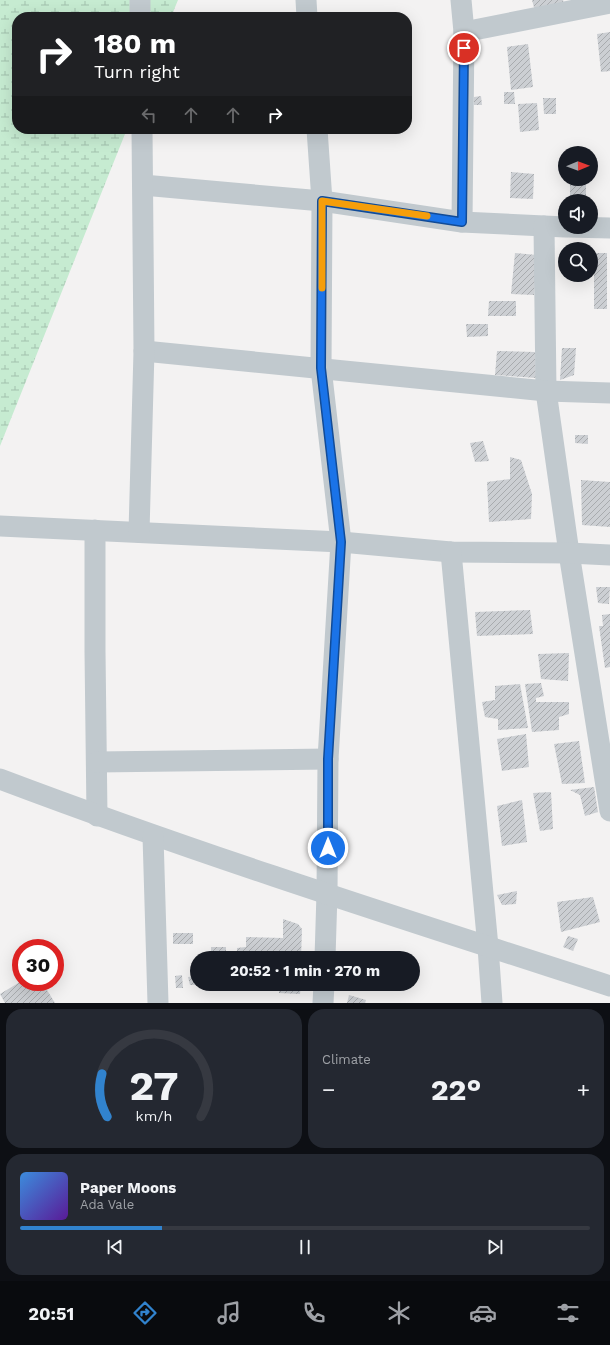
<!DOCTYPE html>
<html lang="en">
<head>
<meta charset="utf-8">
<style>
	:root { --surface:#171b24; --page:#242831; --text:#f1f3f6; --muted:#9ea1a6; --line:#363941; --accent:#3183ce }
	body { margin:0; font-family:"Work Sans",sans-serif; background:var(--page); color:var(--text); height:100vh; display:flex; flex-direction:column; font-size:15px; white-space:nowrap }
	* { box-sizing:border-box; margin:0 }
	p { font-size:13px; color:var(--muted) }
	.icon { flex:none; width:22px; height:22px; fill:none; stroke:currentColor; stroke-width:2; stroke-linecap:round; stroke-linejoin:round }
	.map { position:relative; height:1003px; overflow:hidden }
	.side { display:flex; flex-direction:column; gap:6px; padding:6px; background:#0d0f14; flex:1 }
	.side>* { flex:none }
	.top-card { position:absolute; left:12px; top:12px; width:400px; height:122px; border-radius:16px; box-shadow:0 4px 16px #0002; background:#202124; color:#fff; overflow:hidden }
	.needle { width:26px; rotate:89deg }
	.controls { position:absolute; left:558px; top:146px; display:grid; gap:8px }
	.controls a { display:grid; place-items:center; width:40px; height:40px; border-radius:50%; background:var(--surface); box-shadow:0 4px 16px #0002; font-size:20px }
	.speed { position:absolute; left:12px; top:939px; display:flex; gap:8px; font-size:20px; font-weight:700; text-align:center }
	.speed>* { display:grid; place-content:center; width:52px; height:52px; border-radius:50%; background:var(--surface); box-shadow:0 4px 16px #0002; line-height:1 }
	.speed .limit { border:6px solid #d22; background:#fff; color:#111 }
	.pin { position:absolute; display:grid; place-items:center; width:34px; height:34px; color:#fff; margin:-17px; border:2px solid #fff; border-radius:50%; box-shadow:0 1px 4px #0007 }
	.me { position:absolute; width:44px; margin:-22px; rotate:0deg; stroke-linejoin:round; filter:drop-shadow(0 0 3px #0008) }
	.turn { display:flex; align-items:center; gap:14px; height:84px; padding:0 16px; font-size:18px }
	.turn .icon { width:52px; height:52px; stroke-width:2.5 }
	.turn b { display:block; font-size:28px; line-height:34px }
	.lanes { display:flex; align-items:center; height:38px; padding:0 16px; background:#0003; justify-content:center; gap:20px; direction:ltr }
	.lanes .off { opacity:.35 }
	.big { font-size:30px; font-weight:700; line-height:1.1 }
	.side .tile { flex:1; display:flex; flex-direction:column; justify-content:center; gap:6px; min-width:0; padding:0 14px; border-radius:16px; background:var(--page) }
	.side .dial { align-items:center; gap:0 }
	.dial svg { height:104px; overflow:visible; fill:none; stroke:var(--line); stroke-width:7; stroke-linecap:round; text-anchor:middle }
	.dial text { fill:var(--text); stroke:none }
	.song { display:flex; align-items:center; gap:12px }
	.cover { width:48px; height:48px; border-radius:6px; background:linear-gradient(135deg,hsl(210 70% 55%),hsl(270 70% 35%)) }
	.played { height:4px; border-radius:2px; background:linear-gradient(90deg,var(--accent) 25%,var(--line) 25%) }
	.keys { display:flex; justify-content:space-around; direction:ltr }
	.heat { display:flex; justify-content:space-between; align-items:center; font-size:22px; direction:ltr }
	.side .tiles { flex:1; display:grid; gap:6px; grid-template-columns:1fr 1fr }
	.tile:last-child { grid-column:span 2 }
	.trip { position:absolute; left:190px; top:951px; width:230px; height:40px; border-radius:20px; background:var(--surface); box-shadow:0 4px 16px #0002; font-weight:700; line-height:40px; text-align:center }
	.dock { display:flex; height:64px; justify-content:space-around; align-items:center; background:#090b0e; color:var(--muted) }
	.dock .icon { width:28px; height:28px }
	.dock .on { color:var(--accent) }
	.dock b { font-size:18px; color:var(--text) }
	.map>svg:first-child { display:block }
	.wetland { fill:url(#wetland-marsh) }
	.building { fill:url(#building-hatch) }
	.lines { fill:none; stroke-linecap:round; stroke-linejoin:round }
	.minor { stroke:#c1c9ce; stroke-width:21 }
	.route-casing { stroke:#114b97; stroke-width:10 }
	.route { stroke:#1a73e8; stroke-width:7 }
	.slow { stroke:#f59e0b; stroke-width:7 }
</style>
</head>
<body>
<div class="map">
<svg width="610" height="1003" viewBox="0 0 610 1003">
	<defs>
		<pattern id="wetland-marsh" width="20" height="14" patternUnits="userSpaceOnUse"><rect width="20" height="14" fill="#c6ebd1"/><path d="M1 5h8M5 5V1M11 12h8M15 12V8" fill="none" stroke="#a3c1ad"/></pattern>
		<pattern id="building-hatch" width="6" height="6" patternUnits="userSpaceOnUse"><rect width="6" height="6" fill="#cccfd3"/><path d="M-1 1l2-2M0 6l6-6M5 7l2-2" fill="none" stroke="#a8abae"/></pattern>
	</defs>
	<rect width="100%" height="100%" fill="#f3f2f2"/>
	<polygon class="wetland" points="0,0 178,0 171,17 17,17 17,129 127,129 0,446"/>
	<g class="building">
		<polygon points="532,0 563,0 564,4 535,11"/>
		<polygon points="610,32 610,71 601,72 597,34"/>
		<polygon points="528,44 533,87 511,90 507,47"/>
		<polygon points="504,92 514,92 515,104 504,104"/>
		<polygon points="481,96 482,105 474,105 474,97"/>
		<polygon points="543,98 556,98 556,114 544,114"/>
		<polygon points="537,103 539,130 520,132 518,104"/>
		<polygon points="511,172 534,174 533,199 510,198"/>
		<rect x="570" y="184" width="16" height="16"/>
		<polygon points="515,253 537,255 534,295 511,294"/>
		<rect x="594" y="253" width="13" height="56"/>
		<polygon points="489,301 516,301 516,316 488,316"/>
		<polygon points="466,324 488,324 488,336 467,337"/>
		<polygon points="562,348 576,348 574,375 560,380"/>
		<polygon points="497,351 535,352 536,378 495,375"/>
		<polygon points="575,435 588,435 588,444 575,443"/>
		<polygon points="483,441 489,461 475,462 470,443"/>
		<polygon points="510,457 521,460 532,494 531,519 489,522 487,482 510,479"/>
		<polygon points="581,480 610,482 610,527 582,525"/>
		<polygon points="596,587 610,587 609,604 598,603"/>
		<polygon points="530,610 533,634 477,636 475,612"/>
		<polygon points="610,614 610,667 605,668 599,626 603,626 602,615"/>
		<polygon points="569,653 568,681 541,679 538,654"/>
		<polygon points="541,683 544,696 536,698 536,702 569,702 569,714 559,717 559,730 532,732 525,684"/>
		<polygon points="520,684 528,728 498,730 498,719 485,717 482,702 495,700 495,686"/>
		<polygon points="526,734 529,767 502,771 497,739"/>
		<polygon points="579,741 585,783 562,784 554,744"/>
		<polygon points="594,787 598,812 585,816 580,795 570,790"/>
		<polygon points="551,792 553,829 540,831 533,793"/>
		<polygon points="522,800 527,842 502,846 497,806"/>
		<polygon points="517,891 516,904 502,905 497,895"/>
		<polygon points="593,897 600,922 561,932 557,902"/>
		<polygon points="283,919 298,924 302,929 301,958 237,958 237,948 246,947 246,937 283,938"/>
		<rect x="173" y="933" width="20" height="11"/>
		<polygon points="568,936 578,939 573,951 563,947"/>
		<rect x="211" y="947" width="15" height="11"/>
		<polygon points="182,975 183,988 176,988 175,976"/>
		<polygon points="195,976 197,985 190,985 188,977"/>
		<polygon points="20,982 42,982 55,1003 5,1003 0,994"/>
		<polygon points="256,984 273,984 273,991 256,990"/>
		<polygon points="279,984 301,984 300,994 279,993"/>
		<polygon points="349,995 366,1000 365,1003 347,1003"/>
	</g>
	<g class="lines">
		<g class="minor">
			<polyline points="140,0 140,17"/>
			<polyline points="306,0 307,17"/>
			<polyline points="461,0 464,32 462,222"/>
			<polyline points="464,32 610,3"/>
			<polyline points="317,129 322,201 321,368 341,542 328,759 327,893 325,958"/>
			<polyline points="143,185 322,201 462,222 565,227"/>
			<polyline points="544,226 546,391 569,553 610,811"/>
			<polyline points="568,227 610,228"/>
			<polyline points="144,351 546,391 610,393"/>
			<polyline points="0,526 341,542 451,552 569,553 610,555"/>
			<polyline points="95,530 95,651 97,816"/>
			<polyline points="139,532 144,351 142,129"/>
			<polyline points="451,552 488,947 492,1003"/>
			<polyline points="97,762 328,759"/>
			<path d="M0,779C201,855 406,920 610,986"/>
			<polyline points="153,836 158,1003"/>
			<polyline points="323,1003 324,984"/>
		</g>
	</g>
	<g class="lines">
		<g class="route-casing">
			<polyline id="route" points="328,848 328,759 341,542 321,368 322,201 462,222 464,48"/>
		</g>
		<use href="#route" class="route"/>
		<polyline class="slow" points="322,288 322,201 427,216"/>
	</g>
</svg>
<div class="controls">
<a><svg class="needle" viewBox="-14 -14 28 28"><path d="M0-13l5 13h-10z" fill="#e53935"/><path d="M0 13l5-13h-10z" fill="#9ea1a6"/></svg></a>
<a><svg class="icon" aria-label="sound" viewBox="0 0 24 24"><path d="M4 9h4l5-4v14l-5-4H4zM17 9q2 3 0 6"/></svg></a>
<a><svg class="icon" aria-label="search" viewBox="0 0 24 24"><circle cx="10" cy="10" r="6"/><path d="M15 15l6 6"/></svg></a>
</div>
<div class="speed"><div class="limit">30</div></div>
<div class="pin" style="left:464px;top:48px;background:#d93025"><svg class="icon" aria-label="arrive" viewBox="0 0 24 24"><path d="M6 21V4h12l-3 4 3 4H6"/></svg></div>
<svg class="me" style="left:328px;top:848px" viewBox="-20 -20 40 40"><circle r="17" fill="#1a73e8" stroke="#fff" stroke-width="3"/><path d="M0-11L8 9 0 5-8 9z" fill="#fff"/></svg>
<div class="trip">20:52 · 1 min · 270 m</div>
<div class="top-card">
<div class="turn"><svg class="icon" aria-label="right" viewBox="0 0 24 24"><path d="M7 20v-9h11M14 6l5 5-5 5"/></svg><div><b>180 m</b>Turn right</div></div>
<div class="lanes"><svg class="icon off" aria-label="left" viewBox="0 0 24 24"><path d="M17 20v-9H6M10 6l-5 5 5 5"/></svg><svg class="icon off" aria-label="ahead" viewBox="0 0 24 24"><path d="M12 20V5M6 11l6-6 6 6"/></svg><svg class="icon off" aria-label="ahead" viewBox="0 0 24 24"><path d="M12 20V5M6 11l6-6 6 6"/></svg><svg class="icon" aria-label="right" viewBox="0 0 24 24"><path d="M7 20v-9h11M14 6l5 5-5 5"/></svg></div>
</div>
</div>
<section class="side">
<div class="tiles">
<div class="tile dial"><svg viewBox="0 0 100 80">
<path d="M14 69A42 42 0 1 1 86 69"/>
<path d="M14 69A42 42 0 0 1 10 36" stroke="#3183ce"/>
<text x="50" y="56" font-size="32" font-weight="700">27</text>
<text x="50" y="72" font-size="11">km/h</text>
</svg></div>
<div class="tile"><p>Climate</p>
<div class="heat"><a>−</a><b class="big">22°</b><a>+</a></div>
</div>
<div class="tile">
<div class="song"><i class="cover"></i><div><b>Paper Moons</b><p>Ada Vale</p></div></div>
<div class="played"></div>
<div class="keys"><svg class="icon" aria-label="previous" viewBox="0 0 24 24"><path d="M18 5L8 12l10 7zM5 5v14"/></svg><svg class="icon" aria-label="pause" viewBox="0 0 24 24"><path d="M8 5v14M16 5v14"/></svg><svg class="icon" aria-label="next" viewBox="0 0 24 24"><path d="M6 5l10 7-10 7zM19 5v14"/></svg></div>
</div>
</div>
</section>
<nav class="dock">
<b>20:51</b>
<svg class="icon on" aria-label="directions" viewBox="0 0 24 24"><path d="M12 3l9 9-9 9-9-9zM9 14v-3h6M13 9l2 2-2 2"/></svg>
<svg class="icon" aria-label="music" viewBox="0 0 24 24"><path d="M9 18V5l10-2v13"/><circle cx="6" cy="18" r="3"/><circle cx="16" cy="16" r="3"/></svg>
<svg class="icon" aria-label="phone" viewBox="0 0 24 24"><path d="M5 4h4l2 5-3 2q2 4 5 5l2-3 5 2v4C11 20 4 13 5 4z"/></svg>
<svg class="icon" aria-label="climate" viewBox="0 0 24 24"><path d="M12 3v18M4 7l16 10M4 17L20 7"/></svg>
<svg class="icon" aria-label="car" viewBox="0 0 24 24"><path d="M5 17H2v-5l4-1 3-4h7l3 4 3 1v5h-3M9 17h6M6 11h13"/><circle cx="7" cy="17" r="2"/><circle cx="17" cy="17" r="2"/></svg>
<svg class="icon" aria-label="filters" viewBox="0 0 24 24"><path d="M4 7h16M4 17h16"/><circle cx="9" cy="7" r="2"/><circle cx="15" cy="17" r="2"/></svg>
</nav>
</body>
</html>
